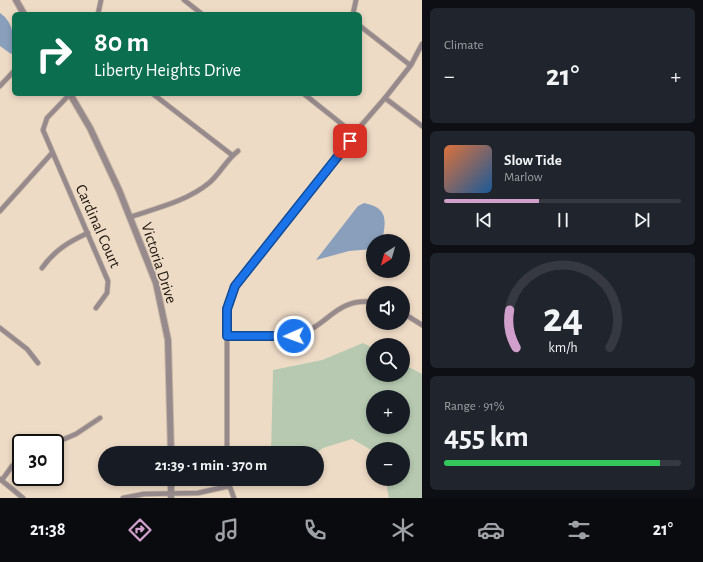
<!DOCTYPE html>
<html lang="en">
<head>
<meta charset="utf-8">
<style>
	:root { --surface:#171b24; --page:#20242c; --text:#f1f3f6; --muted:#9ea1a6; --line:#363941; --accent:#d09fcb }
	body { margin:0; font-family:"Alegreya Sans",sans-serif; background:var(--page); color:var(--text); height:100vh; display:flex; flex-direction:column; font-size:15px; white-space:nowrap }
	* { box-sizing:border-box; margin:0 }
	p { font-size:13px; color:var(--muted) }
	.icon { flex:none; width:22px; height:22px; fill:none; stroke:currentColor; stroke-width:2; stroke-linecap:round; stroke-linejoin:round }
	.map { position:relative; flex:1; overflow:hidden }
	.drawer { display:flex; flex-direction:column; gap:8px; padding:8px; background:#0d0f14; width:281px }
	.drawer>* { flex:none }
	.hud { position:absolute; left:12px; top:12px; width:350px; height:84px; border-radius:6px; box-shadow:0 2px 6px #0003; background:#0b6e4f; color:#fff; overflow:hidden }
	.needle { width:26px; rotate:217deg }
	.fabs { position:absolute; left:366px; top:234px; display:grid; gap:8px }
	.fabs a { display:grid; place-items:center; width:44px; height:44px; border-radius:50%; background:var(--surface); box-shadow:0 2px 6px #0003; font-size:20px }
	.speed { position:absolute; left:12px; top:434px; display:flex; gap:8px; font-size:20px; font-weight:700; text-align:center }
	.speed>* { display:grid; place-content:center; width:52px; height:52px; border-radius:50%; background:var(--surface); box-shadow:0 2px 6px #0003; line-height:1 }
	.speed .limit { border:2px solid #111; border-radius:6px; background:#fff; color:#111 }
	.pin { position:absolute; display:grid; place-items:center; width:34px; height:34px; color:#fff; margin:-17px; border-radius:8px; box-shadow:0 2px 6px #0006 }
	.me { position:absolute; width:44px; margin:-22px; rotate:268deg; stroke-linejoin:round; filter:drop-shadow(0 0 3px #0008) }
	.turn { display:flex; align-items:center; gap:14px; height:84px; padding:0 16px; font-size:18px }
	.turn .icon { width:52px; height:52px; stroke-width:2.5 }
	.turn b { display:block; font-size:28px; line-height:34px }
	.big { font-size:30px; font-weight:700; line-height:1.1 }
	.drawer .tile { flex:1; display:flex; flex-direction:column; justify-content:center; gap:6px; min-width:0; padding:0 14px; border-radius:6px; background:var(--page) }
	.drawer .dial { align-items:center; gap:0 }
	.dial svg { height:104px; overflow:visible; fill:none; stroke:var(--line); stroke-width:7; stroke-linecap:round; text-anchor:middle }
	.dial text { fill:var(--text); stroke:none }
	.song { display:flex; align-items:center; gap:12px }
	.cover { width:48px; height:48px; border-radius:6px; background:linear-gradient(135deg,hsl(20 70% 55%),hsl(210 70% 35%)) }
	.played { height:4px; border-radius:2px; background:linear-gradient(90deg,var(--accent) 40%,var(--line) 40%) }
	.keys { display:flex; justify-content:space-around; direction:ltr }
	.heat { display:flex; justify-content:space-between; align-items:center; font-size:22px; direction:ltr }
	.charge { height:6px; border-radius:3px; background:linear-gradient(90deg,#34c759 91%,var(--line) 0) }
	.trip { position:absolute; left:98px; top:446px; width:226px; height:40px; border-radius:20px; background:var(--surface); box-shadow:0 2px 6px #0003; font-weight:700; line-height:40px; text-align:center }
	.dock { display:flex; height:64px; justify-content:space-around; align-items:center; background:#090b0e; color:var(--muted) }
	.dock .icon { width:28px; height:28px }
	.dock .current { color:var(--accent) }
	.dock b { font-size:18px; color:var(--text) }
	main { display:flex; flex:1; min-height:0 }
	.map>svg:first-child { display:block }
	.green { fill:#b7cab1; fill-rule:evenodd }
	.water { fill:#899fbb }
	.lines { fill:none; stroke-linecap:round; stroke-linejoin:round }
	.minor-casing { stroke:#c8b8a5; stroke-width:6 }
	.tertiary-casing { stroke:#c8b8a5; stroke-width:8 }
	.minor { stroke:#978a8d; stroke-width:4.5 }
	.tertiary { stroke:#978a8d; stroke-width:6 }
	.route-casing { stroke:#114b97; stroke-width:10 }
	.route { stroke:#1a73e8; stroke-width:7 }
	.labels { text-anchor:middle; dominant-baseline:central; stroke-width:3.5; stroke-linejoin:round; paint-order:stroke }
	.street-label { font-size:16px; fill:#1d160f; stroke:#eedbc6 }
</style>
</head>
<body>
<main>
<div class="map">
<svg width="422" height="498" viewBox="0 0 422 498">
	<rect width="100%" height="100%" fill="#eedbc6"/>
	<path class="green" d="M363,343L373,348V375H403V364L422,374V498H389L387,488L391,479H403V449H373V451L352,439L323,448L316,453H271L273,370L322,360ZM373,397H403V427H373Z"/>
	<g class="water">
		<path d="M0,13C13,22 14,36 14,51L11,54L0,46Z"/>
		<path d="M364,203C389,208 386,221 382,241H373V249L349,251L316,260L358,206Z"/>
	</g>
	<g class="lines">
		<g class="minor-casing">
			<g id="minor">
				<polyline points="184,0 202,14"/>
				<polyline points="98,14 101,0"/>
				<polyline points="353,14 356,0"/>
				<polyline points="360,26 410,65"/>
				<polyline points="0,86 14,71"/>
				<polyline points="70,94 47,118 43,130 108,281 107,293 96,308"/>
				<polyline points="153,94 232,155"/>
				<polyline points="304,94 348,129 352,136"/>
				<polyline points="385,98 411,65 422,44"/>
				<polyline points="0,211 52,153"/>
				<path d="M130,217C157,208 187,201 209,183C220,174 226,160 238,151"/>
				<path d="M42,268C54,251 68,242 88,233"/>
				<polyline points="403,313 422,325"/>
				<polyline points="0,328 27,349 38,363"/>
				<path d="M227,336C249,336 280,340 301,334C328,325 336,298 373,302"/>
				<polyline points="55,443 76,434 100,418"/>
				<polyline points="227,453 227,317 229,300 235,286 350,141 352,136 385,98 422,126"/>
				<polyline points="0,479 23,498"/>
				<polyline points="227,479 234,498"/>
				<polyline points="2,480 12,466 21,459"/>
				<polyline points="123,498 144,494 198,493 229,486"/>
			</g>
		</g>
		<g class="tertiary-casing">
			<g id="tertiary">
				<polyline points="16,0 24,14"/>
				<polyline points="70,94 90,128 119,190 156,283 168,340 171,453"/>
				<polyline points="171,498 171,479"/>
			</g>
		</g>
		<use href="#minor" class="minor"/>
		<use href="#tertiary" class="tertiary"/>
	</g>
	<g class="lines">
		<g class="route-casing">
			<polyline id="route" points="294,336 227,336 227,309 235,286 350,141"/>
		</g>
		<use href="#route" class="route"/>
	</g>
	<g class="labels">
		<g class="street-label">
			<text transform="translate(98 226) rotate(66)">Cardinal Court</text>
			<text transform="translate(159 263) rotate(72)">Victoria Drive</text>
		</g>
	</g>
</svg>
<div class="fabs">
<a><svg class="needle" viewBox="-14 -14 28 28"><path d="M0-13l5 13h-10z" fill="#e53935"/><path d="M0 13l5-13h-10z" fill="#9ea1a6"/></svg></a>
<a><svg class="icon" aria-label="sound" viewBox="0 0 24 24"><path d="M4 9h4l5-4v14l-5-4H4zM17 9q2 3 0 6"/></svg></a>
<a><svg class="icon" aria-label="search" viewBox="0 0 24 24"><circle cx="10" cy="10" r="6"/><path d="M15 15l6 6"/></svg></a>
<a>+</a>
<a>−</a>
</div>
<div class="speed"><div class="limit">30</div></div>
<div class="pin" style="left:350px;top:141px;background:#d93025"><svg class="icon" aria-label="arrive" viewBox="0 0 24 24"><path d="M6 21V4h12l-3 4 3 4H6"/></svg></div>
<svg class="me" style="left:294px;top:336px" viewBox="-20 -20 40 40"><circle r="17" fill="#1a73e8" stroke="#fff" stroke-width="3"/><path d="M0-11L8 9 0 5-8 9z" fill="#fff"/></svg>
<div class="trip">21:39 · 1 min · 370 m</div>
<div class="hud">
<div class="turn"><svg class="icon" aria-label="right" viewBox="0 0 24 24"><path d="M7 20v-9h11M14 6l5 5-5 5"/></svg><div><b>80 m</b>Liberty Heights Drive</div></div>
</div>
</div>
<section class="drawer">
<div class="tile"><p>Climate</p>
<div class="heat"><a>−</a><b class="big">21°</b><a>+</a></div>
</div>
<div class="tile">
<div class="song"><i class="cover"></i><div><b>Slow Tide</b><p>Marlow</p></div></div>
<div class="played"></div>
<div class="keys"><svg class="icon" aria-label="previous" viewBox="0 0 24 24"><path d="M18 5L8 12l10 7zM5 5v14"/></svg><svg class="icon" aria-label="pause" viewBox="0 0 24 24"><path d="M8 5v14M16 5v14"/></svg><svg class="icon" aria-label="next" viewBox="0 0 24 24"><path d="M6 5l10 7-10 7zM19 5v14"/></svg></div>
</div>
<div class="tile dial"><svg viewBox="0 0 100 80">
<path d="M14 69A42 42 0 1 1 86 69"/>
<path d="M14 69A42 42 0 0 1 9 40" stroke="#d09fcb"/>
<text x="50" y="56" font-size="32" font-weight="700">24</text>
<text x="50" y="72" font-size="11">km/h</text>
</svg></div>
<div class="tile"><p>Range · 91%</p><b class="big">455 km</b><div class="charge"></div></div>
</section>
</main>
<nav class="dock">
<b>21:38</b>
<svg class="icon current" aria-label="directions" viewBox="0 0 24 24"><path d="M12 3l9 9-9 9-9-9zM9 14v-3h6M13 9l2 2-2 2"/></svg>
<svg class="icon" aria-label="music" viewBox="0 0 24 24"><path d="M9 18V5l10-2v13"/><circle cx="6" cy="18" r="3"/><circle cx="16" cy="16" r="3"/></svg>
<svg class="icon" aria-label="phone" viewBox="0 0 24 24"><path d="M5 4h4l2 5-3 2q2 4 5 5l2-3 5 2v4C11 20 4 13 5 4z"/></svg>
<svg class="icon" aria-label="climate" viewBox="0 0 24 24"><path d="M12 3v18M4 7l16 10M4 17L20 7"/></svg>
<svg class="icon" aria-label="car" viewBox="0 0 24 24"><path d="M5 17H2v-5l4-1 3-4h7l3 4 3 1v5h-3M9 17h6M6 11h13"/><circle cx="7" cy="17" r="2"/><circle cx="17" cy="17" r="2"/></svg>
<svg class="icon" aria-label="filters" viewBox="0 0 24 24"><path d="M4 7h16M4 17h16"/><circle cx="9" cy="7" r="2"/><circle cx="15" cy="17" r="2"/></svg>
<b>21°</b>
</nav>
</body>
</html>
